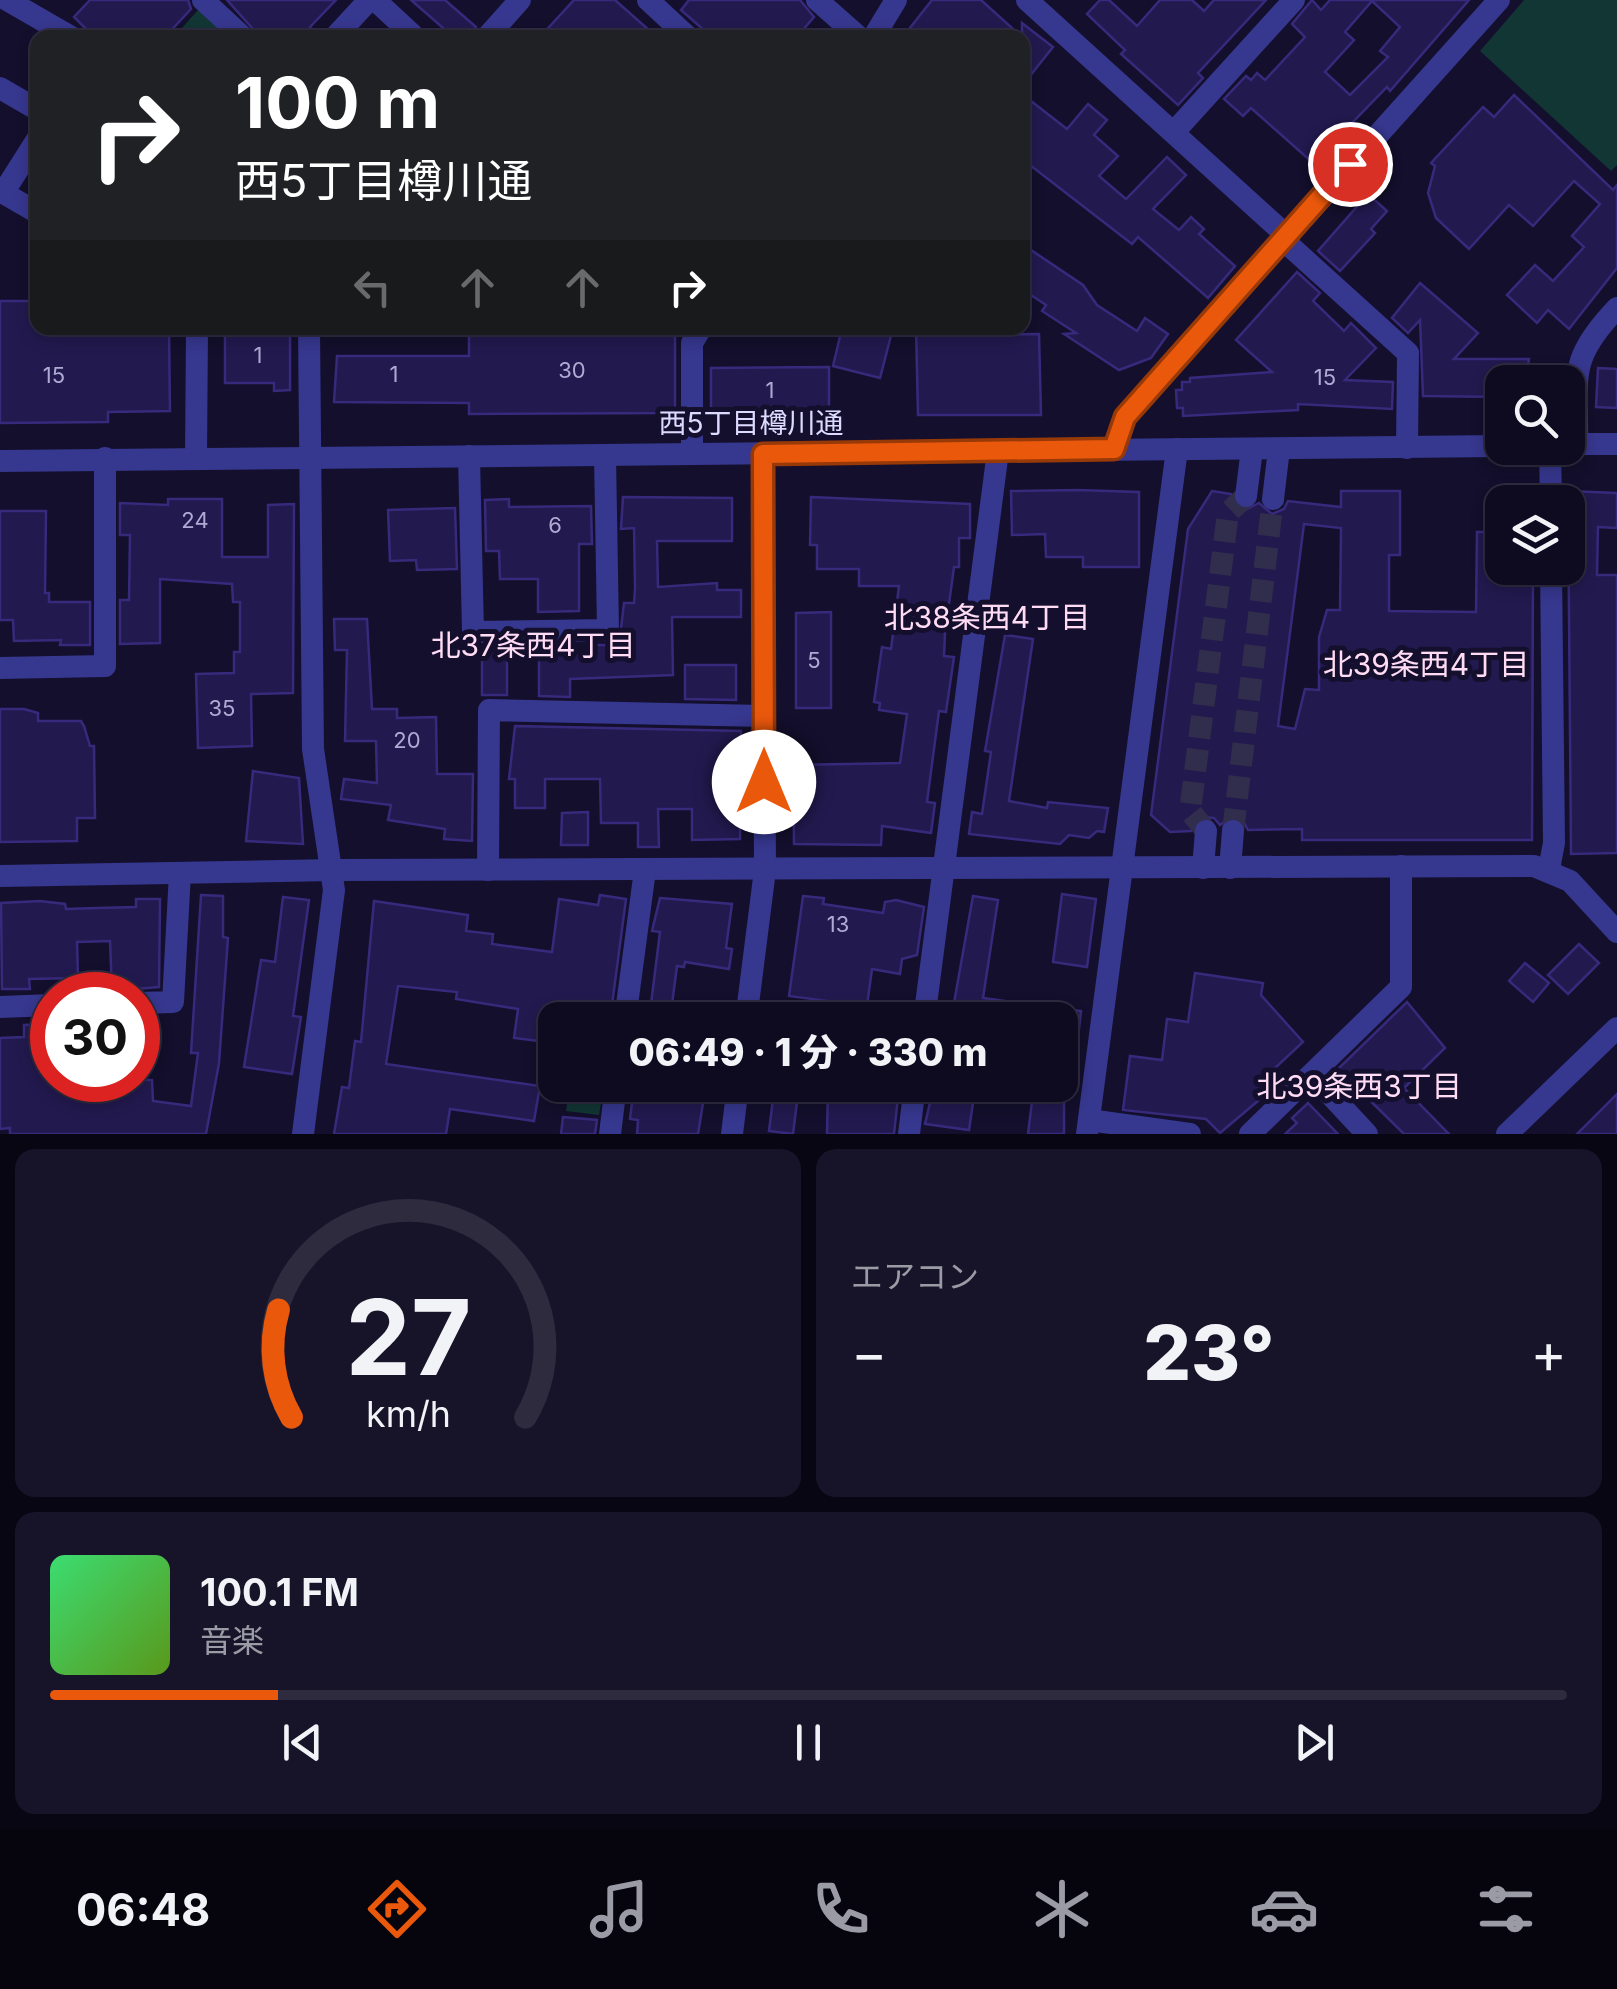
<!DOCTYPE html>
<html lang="ja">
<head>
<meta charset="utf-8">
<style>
	:root { --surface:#0e0b21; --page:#17142a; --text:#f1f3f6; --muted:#9b9ba5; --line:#2e2b3f; --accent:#ea580c }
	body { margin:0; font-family:Inter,"Noto Sans JP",sans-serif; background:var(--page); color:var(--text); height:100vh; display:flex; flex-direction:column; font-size:38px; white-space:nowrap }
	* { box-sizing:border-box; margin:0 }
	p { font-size:32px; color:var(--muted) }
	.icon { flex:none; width:55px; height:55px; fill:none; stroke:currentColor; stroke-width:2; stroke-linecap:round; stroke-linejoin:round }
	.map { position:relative; height:1134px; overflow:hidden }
	.panel { display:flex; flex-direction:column; gap:15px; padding:15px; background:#080612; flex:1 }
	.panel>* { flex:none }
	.guide { position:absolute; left:30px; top:30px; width:1000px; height:305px; border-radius:20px; box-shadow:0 5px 15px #0003,0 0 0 2px var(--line); background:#202124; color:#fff; overflow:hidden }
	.fabs { position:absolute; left:1485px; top:365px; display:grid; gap:20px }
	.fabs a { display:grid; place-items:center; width:100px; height:100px; border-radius:20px; background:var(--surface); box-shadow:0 5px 15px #0003,0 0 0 2px var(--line); font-size:50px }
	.speed { position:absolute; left:30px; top:972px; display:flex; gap:20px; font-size:50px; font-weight:700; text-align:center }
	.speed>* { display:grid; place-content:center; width:130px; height:130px; border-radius:50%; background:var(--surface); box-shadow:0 5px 15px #0003,0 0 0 2px var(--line); line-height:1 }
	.speed .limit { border:15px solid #d22; background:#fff; color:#111 }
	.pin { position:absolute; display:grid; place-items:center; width:85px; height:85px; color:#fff; margin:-42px; border:5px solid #fff; border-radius:50%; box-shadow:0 2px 10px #0007 }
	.me { position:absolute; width:110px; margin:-55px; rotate:0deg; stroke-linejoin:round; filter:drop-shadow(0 0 8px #0008) }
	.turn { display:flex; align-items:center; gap:35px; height:210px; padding:0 40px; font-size:45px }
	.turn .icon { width:130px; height:130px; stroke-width:2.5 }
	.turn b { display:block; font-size:70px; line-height:85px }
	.lanes { display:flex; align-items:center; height:95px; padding:0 40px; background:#0003; justify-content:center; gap:50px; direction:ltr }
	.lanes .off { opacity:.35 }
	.big { font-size:75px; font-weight:800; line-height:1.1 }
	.panel .tile { flex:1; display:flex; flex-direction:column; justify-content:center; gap:15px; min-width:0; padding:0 35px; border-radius:20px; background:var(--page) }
	.panel .dial { align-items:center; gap:0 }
	.dial svg { height:260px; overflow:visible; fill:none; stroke:var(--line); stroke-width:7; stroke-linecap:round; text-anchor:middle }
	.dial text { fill:var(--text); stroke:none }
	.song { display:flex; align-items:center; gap:30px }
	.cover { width:120px; height:120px; border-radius:15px; background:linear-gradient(135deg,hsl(140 70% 55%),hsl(90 70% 35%)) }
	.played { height:10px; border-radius:5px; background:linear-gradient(90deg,var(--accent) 15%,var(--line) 15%) }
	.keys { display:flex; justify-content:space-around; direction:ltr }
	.heat { display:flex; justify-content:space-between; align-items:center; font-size:55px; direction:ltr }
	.panel .tiles { flex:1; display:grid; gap:15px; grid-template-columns:1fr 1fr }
	.tile:last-child { grid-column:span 2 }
	.trip { position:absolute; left:538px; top:1002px; width:540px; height:100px; border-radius:20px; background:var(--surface); box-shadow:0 5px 15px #0003,0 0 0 2px var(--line); font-weight:800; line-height:100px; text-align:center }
	.tabs { display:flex; height:160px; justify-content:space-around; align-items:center; background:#06040d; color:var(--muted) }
	.tabs .icon { width:70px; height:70px }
	.tabs .selected { color:var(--accent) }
	.tabs b { font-size:45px; color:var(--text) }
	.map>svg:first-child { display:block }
	.green { fill:#113634 }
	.building { fill:#22194e; stroke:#372a7c; stroke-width:2.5; fill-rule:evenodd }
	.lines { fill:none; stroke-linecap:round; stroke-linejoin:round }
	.minor-tunnel { stroke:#312d4c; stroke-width:22; stroke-dasharray:22 11; stroke-linecap:butt }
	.minor { stroke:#36378e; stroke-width:22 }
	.route-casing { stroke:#983908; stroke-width:25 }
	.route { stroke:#ea580c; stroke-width:18 }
	.labels { text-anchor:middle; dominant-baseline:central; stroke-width:10; stroke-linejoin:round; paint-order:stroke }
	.number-label { font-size:22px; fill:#aeaad3 }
	.street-label { font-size:28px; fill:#dcdaff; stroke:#130f2c }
	.neighbourhood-label { font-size:30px; fill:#ffdcf4; stroke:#130f2c }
</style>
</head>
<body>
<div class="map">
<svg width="1617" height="1134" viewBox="0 0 1617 1134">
	<rect width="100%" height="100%" fill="#130f2c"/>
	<g class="green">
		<polygon points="1524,0 1617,0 1617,165 1611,171 1480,51"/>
		<polygon points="199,9 229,33 225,37 173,38"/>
		<polygon points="570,1085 604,1085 599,1115 566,1111"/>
	</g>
	<g class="building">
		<polygon points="90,0 188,0 191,9 164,38 95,38 74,17"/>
		<polygon points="227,0 336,0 310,27 319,38 261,38"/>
		<polygon points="411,0 445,0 476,27 467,38 453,31 450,34"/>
		<polygon points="574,0 615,0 658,38 539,38"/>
		<polygon points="689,0 800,0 814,17 796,38 713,38 681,10"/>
		<polygon points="932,0 981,0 1022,37 1022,23 1053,47 1022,86 1022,38 902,38"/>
		<polygon points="1100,0 1109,0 1137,26 1160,0 1192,0 1204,11 1214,0 1266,0 1198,73 1203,78 1178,105 1121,54 1125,50 1087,14"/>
		<path d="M1312,0L1321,10L1330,0H1469L1390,91L1387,87L1313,163L1251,108L1243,116L1224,99L1246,76L1251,80L1257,73L1265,80L1305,37L1292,24ZM1372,1L1400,27L1380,51L1388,57L1350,95L1325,72L1354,40L1345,32Z"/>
		<polygon points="1022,94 1067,129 1088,104 1107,120 1094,135 1118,156 1099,176 1126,199 1167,157 1186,175 1153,209 1179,230 1191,217 1204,229 1199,234 1235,266 1208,298 1138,237 1132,244 1022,159"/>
		<polygon points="1514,95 1613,190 1617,185 1617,268 1569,329 1548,310 1537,323 1507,295 1535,265 1553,281 1584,247 1572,236 1600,204 1574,181 1533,226 1509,205 1469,249 1436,218 1428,193 1435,166 1431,163 1483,107 1494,117"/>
		<polygon points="1368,194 1387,211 1371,229 1375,233 1340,271 1318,251"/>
		<polygon points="1022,244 1083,285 1097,305 1137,331 1145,318 1168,334 1151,358 1119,370 1064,334 1076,333 1042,311 1046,305 1022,289"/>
		<polygon points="1297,272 1320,293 1313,301 1344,331 1351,323 1376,348 1345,380 1393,382 1392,409 1298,404 1298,410 1183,416 1183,408 1177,408 1176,390 1182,390 1182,382 1190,382 1190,378 1272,372 1236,340"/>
		<polygon points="1420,283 1478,333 1454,359 1529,359 1528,365 1561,366 1561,382 1502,382 1502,397 1423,396 1420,320 1408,333 1392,318"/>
		<polygon points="0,301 38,301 38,328 169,328 170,411 108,412 108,422 0,423"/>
		<polygon points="225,328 290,328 290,390 274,391 274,383 225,383"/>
		<polygon points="469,328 675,328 675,413 469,414 469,403 334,402 337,356 469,356"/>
		<polygon points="842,328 893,328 880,378 833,366"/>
		<polygon points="916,328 965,328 965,335 1039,334 1041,415 918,415"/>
		<polygon points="829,367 829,413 711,414 711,368"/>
		<polygon points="1598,368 1617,369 1617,408 1596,407"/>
		<polygon points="1077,490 1139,492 1139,567 1083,567 1083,557 1046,557 1045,534 1012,535 1011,491"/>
		<path d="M1212,491L1231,494L1233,503L1243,511L1259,503L1272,514L1284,509L1288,501L1341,507V491H1400V555H1389V611L1476,612L1477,532H1502V568H1533L1532,840H1302V829L1248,830L1242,819L1233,816L1220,825L1214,818L1200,817L1191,831L1170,832L1151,815L1188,529ZM1304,524L1341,528L1340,610H1327L1319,637V690L1305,689L1295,729L1278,726Z"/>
		<polygon points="1568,491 1617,493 1617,528 1598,527 1597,575 1617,575 1617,853 1571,854"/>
		<polygon points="623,497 732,498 732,541 657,541 658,587 717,583 717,590 741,590 741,617 672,617 673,675 570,679 570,697 539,696 539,655 587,654 587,645 619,645 624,603 634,603 635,588 634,528 621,529"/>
		<polygon points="811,497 970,504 970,538 959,538 959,567 954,567 945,633 944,656 954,657 946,712 939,711 927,802 935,803 931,833 882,826 881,845 794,844 793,765 900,763 907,714 879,710 880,703 874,702 882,647 891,649 899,586 859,586 859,569 817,569 817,545 810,545"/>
		<polygon points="168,499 222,499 222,557 268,557 268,505 294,504 293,693 251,694 252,746 198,748 196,674 234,673 234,652 240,652 240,602 233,602 232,584 160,579 160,643 120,644 120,600 129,600 130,535 120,535 120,503 168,505"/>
		<polygon points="509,499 509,507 591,506 592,544 579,544 579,611 538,612 538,579 500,579 499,551 486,551 485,500"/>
		<polygon points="455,508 457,569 417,570 416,560 390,561 388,510"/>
		<polygon points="0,511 46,511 45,593 49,593 49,602 90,602 90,645 60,645 61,640 14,641 13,620 0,620"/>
		<polygon points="831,612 831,708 796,708 796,613"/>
		<polygon points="334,619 367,619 372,709 397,709 397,718 436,717 437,774 473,774 472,841 444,839 445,829 388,820 391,805 341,799 344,779 377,783 376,741 345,741 347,650 335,650"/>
		<polygon points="1005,635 1033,639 1009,801 1047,808 1048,802 1108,808 1104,832 1097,831 1089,838 1069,835 1060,844 969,834 972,812 982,814 991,752 985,751"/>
		<rect x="482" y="649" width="25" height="46"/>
		<polygon points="685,665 736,665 736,700 685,699"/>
		<polygon points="0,709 24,709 38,713 38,721 81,721 84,726 90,746 94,746 95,818 77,818 77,841 0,842"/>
		<polygon points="515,726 741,731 740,839 692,840 692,809 658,809 659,847 638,847 638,823 601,823 600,779 545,779 545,808 515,808 515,779 509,779"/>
		<polygon points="253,771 299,778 303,844 246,841"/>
		<polygon points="588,812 588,845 561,845 562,813"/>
		<polygon points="1062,894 1096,899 1087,967 1053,962"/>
		<polygon points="201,895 223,896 223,937 228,938 219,1063 206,1134 10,1134 10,1128 0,1129 0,1038 24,1037 24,1025 46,1024 52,1080 152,1080 153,1101 191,1106 198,1053 191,1053"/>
		<polygon points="600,895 626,899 610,1020 555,1020 555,1043 514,1038 518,1009 456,999 457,992 398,986 386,1064 540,1086 534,1121 450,1109 446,1134 334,1134 342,1087 349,1088 355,1041 361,1042 374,901 468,915 466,931 493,934 492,944 552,952 559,899 598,905"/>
		<polygon points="803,896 824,898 823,904 883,913 885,902 896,900 924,907 917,955 902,959 900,974 872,969 865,1020 833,1020 835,1002 789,996"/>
		<polygon points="973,896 998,900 983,998 1081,1011 1079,1029 1060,1027 1060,1020 951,1020"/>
		<polygon points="283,897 309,900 293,1016 301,1017 292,1074 244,1067 261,960 275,962"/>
		<polygon points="660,898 732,904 726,948 732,949 729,969 685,962 684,967 677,966 670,1020 649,1020 660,932 652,931"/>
		<polygon points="136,899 160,899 159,987 112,991 110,941 77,942 78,978 29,979 30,989 2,989 1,903 40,901 65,904 66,909 97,908 136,907"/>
		<polygon points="1579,944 1599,963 1568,994 1548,975"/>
		<polygon points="1525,963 1549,983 1533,1002 1509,981"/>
		<polygon points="1195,973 1263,983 1261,995 1303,1042 1275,1068 1285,1078 1220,1133 1206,1119 1123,1110 1130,1056 1162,1060 1167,1019 1188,1022"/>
		<polygon points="1407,1002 1445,1048 1404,1088 1449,1134 1404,1134 1338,1069"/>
		<polygon points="634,1085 706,1085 698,1134 637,1134 638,1120 630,1119"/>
		<polygon points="828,1085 856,1085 856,1090 898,1097 894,1134 827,1134"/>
		<polygon points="1034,1085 1064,1085 1064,1134 1028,1134"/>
		<polygon points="933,1090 974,1096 969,1130 925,1124"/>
		<polygon points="774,1091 798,1094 793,1134 769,1131"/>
		<polygon points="1617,1094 1617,1134 1577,1134"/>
		<polygon points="1308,1103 1338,1134 1285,1134 1297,1123 1292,1118"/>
		<polygon points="563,1117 597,1120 595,1134 561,1134"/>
	</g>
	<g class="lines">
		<g class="minor-tunnel">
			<polyline points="1206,831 1190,811 1228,513 1246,496"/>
			<polyline points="1233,831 1273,499"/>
		</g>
		<g class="minor">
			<polyline points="7,0 73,38"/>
			<polyline points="203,0 244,38"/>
			<polyline points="375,0 416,38"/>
			<polyline points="648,0 689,38"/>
			<polyline points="817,0 860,38"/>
			<polyline points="1027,0 1286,235 1291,247 1408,353 1407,448"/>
			<polyline points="334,38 369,0"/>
			<polyline points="486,38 520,0"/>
			<polyline points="873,38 896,0"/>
			<polyline points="0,88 38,110"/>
			<polyline points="1174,132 1294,0"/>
			<polyline points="0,191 38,213"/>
			<polyline points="3,193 38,138"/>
			<polyline points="1568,444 1617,444"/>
			<path d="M1577,444C1578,376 1567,360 1617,308"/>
			<polyline points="1550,448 1551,502"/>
			<polyline points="1115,449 1125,417 1499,0"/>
			<polyline points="692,454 692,343 701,328"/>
			<polyline points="469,456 473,632 608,630 605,455"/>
			<polyline points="196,458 197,328"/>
			<polyline points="0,461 1502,446"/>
			<polyline points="1246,496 1252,449"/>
			<polyline points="1273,499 1279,449"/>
			<polyline points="0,668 105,666 105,458"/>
			<polyline points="1203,868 1206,831"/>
			<polyline points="1230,868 1233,831"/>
			<polyline points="1549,869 1554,843 1551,568"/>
			<polyline points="488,870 489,710 763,716"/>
			<polyline points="0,876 334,870 1534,866 1570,881 1617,932"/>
			<polyline points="138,1003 173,1002 180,873"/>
			<polyline points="0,1007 52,1005"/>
			<polyline points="625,1020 645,870"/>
			<polyline points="746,1020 765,870 763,453"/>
			<polyline points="924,1020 998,451"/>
			<polyline points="1312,1075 1367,1134"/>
			<polyline points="1089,1120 1190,1134"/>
			<polyline points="303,1134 334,890 313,749 309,328"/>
			<polyline points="610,1134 616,1085"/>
			<polyline points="732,1134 738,1085"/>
			<polyline points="909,1134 915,1085"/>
			<polyline points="1087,1134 1177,449"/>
			<polyline points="1250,1134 1401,987 1401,866"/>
			<polyline points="1507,1134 1617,1028"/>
		</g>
	</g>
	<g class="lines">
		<g class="route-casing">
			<polyline id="route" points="764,782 763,454 1114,449 1125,417 1350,164"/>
		</g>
		<use href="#route" class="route"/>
	</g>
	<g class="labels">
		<g class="number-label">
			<text x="258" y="355">1</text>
			<text x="572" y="370">30</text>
			<text x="394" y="374">1</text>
			<text x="54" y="375">15</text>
			<text x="1325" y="377">15</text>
			<text x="770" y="390">1</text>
			<text x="195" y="520">24</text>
			<text x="555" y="525">6</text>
			<text x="814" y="660">5</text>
			<text x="222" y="708">35</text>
			<text x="407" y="740">20</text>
			<text x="838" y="924">13</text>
		</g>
		<g class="street-label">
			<text x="751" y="423">西5丁目樽川通</text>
		</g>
		<g class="neighbourhood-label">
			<text x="987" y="617">北38条西4丁目</text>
			<text x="533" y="645">北37条西4丁目</text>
			<text x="1426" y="664">北39条西4丁目</text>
			<text x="1359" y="1086">北39条西3丁目</text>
		</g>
	</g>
</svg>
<div class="fabs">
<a><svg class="icon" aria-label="search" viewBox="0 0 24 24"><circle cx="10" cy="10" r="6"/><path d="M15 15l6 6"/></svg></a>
<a><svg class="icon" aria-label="layers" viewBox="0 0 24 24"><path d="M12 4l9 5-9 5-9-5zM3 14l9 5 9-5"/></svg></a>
</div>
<div class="speed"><div class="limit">30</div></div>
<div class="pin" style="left:1350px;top:164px;background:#d93025"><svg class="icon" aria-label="arrive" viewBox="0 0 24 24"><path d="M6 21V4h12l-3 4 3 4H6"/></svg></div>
<svg class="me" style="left:764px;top:782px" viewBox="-20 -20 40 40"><circle r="19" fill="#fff"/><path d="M0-13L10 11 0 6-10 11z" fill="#ea580c"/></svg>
<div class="trip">06:49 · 1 分 · 330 m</div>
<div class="guide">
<div class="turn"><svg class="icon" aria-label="right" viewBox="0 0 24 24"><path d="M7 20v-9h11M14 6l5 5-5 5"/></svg><div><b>100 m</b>西5丁目樽川通</div></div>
<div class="lanes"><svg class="icon off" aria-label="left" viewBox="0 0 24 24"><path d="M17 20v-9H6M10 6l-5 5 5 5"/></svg><svg class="icon off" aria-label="ahead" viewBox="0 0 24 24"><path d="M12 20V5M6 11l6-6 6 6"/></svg><svg class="icon off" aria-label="ahead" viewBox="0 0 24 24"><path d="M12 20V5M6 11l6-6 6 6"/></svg><svg class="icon" aria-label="right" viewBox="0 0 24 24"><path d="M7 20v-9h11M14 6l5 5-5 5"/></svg></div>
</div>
</div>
<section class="panel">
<div class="tiles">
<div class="tile dial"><svg viewBox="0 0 100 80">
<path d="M14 69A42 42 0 1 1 86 69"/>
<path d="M14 69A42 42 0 0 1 10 36" stroke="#ea580c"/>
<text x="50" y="56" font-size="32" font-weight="700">27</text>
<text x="50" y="72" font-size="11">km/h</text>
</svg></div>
<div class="tile"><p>エアコン</p>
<div class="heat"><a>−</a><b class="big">23°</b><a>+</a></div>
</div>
<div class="tile">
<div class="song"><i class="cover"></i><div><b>100.1 FM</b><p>音楽</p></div></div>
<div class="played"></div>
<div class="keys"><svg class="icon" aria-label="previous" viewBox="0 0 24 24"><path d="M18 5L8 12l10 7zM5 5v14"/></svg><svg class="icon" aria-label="pause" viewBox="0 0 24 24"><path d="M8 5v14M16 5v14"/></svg><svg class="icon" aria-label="next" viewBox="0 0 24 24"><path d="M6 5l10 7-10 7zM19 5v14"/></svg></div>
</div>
</div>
</section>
<nav class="tabs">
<b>06:48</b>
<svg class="icon selected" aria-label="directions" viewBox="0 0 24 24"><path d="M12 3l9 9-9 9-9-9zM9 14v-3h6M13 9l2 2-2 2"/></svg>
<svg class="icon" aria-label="music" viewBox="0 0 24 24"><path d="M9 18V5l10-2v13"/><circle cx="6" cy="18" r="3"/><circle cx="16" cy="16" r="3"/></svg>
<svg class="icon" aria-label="phone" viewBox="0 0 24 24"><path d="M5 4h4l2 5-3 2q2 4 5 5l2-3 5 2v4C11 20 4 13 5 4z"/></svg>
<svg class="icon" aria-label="climate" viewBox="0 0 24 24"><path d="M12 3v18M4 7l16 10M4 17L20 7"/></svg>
<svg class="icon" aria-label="car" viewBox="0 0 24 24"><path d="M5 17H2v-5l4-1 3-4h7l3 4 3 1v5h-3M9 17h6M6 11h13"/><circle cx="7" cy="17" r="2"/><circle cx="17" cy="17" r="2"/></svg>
<svg class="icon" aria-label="filters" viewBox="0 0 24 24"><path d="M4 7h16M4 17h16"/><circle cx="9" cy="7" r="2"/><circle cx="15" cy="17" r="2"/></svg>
</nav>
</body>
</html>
